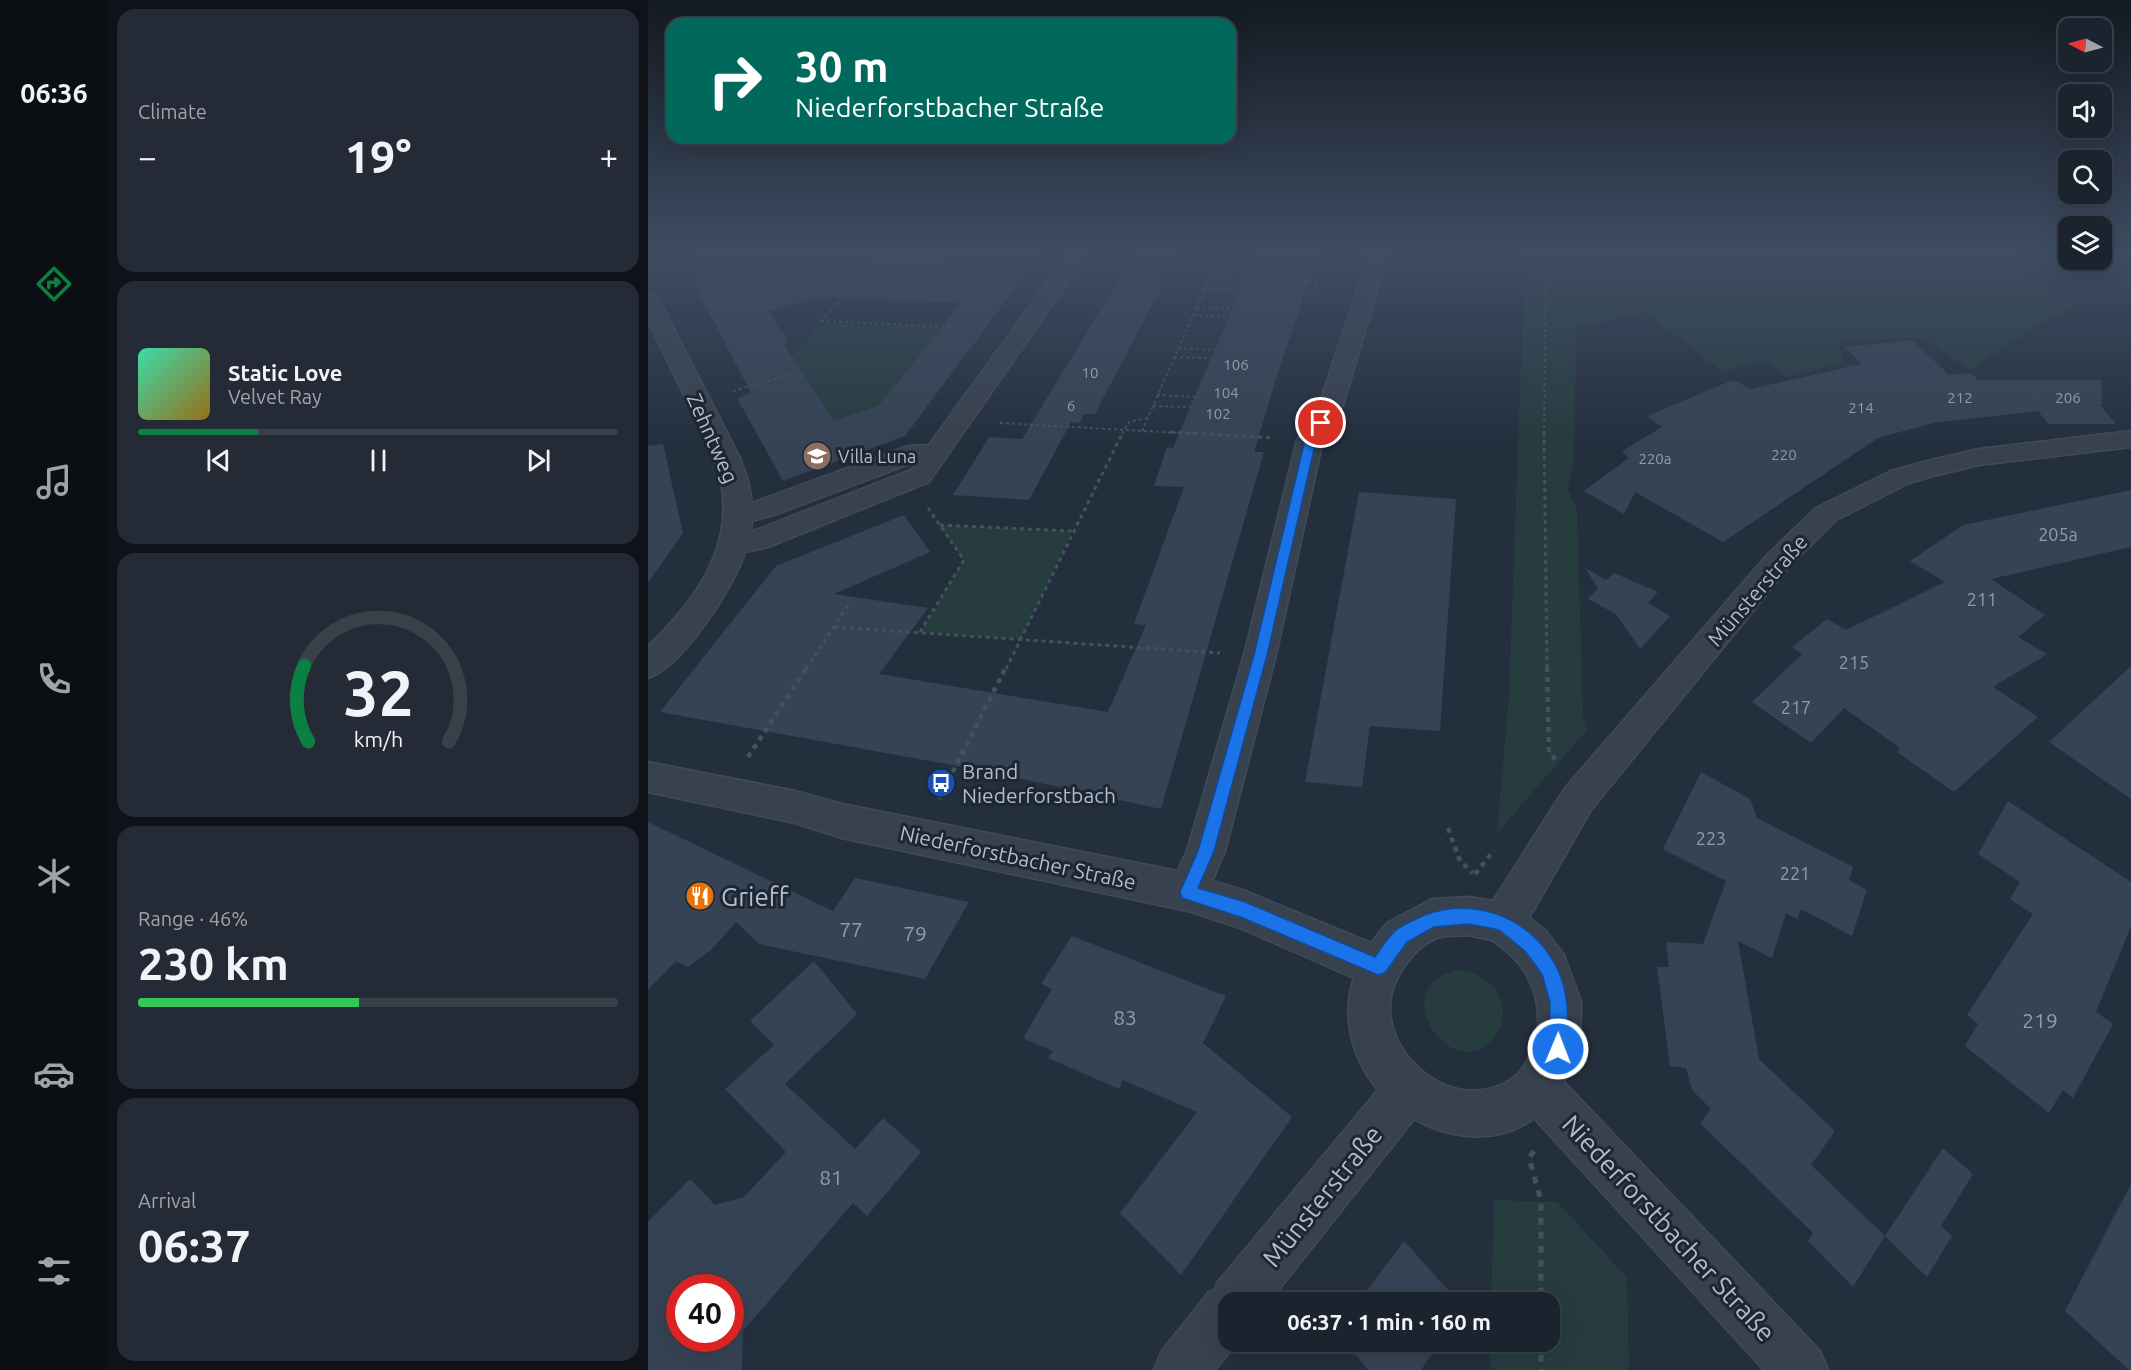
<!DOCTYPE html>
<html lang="en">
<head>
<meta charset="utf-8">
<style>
	:root { --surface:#1b232e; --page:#242b36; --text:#f1f3f6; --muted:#a0a4aa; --line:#39404a; --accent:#0b8043 }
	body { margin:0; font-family:Ubuntu,sans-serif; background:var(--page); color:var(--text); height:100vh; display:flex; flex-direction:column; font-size:22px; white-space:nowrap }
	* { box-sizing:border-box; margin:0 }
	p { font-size:20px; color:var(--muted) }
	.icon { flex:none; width:33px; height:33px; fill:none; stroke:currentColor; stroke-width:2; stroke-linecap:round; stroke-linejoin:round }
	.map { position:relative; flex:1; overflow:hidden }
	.sheet { display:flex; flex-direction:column; gap:9px; padding:9px; background:#0f1319; width:540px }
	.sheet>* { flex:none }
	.hud { position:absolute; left:18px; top:18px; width:570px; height:126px; border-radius:18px; box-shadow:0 6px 24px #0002,0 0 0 2px var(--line); background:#00695c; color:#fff; overflow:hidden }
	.needle { width:39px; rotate:276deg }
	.buttons { position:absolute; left:1410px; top:18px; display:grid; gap:12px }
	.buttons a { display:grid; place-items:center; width:54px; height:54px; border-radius:12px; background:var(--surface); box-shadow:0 6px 24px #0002,0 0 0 2px var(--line); font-size:30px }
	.speed { position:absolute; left:18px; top:1274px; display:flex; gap:12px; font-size:30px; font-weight:700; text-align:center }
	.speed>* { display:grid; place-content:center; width:78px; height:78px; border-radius:50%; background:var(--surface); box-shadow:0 6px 24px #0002,0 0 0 2px var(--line); line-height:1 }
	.speed .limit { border:9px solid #d22; background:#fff; color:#111 }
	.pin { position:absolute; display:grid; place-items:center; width:51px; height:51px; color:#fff; margin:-26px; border:3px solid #fff; border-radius:50%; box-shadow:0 2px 6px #0007 }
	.me { position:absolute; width:66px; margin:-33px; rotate:1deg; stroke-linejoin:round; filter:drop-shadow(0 0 4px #0008) }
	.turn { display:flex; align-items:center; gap:21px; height:126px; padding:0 30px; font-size:27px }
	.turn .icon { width:78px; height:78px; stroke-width:2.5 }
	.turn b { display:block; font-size:42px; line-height:51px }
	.big { font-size:45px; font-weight:600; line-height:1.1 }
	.sheet .card { flex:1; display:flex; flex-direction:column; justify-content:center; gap:9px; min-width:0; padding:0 21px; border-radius:18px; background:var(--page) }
	.sheet .dial { align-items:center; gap:0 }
	.dial svg { height:156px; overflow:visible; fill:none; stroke:var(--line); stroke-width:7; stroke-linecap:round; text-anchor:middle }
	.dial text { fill:var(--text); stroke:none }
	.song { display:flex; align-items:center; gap:18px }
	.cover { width:72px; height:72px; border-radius:9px; background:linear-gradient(135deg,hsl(160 70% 55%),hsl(40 70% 35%)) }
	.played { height:6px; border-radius:3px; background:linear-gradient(90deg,var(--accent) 25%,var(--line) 25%) }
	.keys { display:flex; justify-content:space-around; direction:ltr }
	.heat { display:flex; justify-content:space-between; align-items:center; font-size:33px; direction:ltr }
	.charge { height:9px; border-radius:4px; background:linear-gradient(90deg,#34c759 46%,var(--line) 0) }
	.trip { position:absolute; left:570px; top:1292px; width:342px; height:60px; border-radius:18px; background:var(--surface); box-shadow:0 6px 24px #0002,0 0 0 2px var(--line); font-weight:600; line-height:60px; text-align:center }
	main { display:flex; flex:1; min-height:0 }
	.tab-bar { display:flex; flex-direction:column; width:108px; justify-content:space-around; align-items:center; background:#0b0e12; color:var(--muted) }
	.tab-bar .icon { width:42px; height:42px }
	.tab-bar .on { color:var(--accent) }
	.tab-bar b { font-size:27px; color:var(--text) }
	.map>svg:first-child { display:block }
	.green { fill:#263c3f }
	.building { fill:#364354; fill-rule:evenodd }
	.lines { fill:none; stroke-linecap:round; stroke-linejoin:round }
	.minor-casing { stroke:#414a57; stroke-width:3 }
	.tertiary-casing { stroke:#414a57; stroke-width:3 }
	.path-far3 { stroke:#3f5557; stroke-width:2; stroke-dasharray:3 3; stroke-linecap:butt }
	.path-far2 { stroke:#3f5557; stroke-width:3; stroke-dasharray:4 4; stroke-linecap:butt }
	.path-far1 { stroke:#3f5557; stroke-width:4.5; stroke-dasharray:5 5; stroke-linecap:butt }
	.path { stroke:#3f5557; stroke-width:5; stroke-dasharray:7 7; stroke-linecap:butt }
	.minor { fill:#38414e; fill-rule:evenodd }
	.tertiary { fill:#38414e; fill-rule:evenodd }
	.route { fill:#1a73e8; stroke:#114b97; stroke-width:1.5 }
	.labels { text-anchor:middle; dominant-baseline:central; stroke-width:6; stroke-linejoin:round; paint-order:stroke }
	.far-number-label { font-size:15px; fill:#929caa }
	.far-poi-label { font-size:18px; fill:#b4bcc9; stroke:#1d2633; text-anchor:start }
	.number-label { font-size:18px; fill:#929caa }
	.street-label { font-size:21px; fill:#b4bcc9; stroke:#1d2633 }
	.poi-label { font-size:21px; fill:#b4bcc9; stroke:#1d2633; text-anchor:start }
	.near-number-label { font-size:21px; fill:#929caa }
	.near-poi-label { font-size:26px; fill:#b4bcc9; stroke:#1d2633; text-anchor:start }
	.near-street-label { font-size:26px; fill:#b4bcc9; stroke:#1d2633 }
</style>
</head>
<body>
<main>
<nav class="tab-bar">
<b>06:36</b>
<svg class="icon on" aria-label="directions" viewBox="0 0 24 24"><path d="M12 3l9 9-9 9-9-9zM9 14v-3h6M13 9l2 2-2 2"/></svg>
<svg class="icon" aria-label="music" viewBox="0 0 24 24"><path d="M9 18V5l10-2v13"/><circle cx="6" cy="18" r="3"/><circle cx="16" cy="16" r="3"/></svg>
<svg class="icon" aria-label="phone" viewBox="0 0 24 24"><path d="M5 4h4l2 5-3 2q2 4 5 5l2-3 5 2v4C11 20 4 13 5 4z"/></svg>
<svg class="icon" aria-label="climate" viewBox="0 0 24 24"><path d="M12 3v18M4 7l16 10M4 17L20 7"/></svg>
<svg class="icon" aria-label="car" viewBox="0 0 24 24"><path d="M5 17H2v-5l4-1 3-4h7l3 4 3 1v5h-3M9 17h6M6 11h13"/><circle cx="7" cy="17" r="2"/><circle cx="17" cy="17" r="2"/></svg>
<svg class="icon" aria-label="filters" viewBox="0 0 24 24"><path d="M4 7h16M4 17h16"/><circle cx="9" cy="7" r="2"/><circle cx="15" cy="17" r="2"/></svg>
</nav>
<section class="sheet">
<div class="card"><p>Climate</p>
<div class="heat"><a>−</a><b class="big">19°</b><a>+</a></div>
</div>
<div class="card">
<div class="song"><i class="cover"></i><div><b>Static Love</b><p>Velvet Ray</p></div></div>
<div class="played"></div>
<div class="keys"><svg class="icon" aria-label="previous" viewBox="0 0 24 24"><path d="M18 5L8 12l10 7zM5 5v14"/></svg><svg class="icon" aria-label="pause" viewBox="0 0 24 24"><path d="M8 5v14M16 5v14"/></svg><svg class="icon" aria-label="next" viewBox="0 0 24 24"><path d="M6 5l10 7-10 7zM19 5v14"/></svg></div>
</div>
<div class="card dial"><svg viewBox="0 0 100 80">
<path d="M14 69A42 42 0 1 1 86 69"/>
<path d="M14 69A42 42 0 0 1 12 30" stroke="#0b8043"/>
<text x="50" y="56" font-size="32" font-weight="700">32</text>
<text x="50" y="72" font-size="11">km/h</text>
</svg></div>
<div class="card"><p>Range · 46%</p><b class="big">230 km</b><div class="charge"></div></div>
<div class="card"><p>Arrival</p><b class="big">06:37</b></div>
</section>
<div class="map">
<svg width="1483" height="1370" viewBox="0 0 1483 1370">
	<rect width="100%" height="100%" fill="#242f3e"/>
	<g class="green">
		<polygon points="877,252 1370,252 1363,268 1427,306 1393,323 1323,370 1274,337 1190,342 1196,363 1139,377 1116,360 1075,372 997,312 928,328 926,459 920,490 929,509 935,715 939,730 849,833 861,694"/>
		<polygon points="1454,252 1483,252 1483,267 1438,260 1454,260"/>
		<polygon points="565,267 587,268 583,280 627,282 622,293 556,290"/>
		<polygon points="175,323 336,330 324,347 279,345 231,405 210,412 189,426 139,361"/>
		<polygon points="291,525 424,531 373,639 272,632 316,560"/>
		<path d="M812,970C844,973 868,1006 847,1036C806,1092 732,984 812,970Z"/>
		<polygon points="846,1200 909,1202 979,1277 981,1370 842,1370 842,1341 902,1341 902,1302 843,1302"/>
	</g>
	<g class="building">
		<path d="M47,252H394L257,436L135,481L89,398L103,393L44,279L49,278L40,263L51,260ZM170,297L223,299L313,303L231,405L186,421L136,344L140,342L120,311Z"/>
		<polygon points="488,252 525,252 508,284 515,284 447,414 436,414 432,423 423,422 381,500 305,495 341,437 374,439"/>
		<polygon points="608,252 671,252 630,372 606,452 616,452 513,809 342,772 12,712 128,566 256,515 282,552 186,594 280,608 231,674 460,712 498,625 486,624 536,487 506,486 519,447 525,448"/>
		<polygon points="1264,340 1301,375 1323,373 1330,380 1453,380 1454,404 1451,404 1468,424 1400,424 1390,411 1285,423 1230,438 1075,542 987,492 976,514 936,491 981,458 974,451 1014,427 999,416 1085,380 1103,389 1213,364 1197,347"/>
		<polygon points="15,444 35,533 0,583 0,446"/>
		<polygon points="1483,490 1483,547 1343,579 1397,615 1370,637 1399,654 1345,687 1390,717 1306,792 1249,752 1252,748 1196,708 1163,743 1104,702 1154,654 1144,647 1179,619 1198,630 1297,582 1262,561 1315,525"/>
		<polygon points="711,492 808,499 792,731 722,726 714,787 657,782"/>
		<polygon points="937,568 958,580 966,573 1010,592 1000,603 1022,616 992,649 968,614 940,599 950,588"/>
		<polygon points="1483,666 1483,799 1401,742"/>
		<polygon points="1053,772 1102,799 1109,818 1205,867 1201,880 1219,890 1204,936 1153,909 1149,919 1138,913 1124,958 1090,941 1111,1059 1187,1131 1163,1165 1237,1236 1205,1287 1160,1241 1165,1233 1052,1123 1063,1109 1044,1090 1038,1068 1022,1066 1009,967 1021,967 1018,942 1055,944 1078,881 1015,849"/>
		<polygon points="1360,801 1483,882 1483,926 1448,1012 1465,1024 1425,1098 1415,1090 1401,1113 1317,1046 1330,1024 1319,1015 1385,914 1362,899 1372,882 1330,854"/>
		<polygon points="0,822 185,911 207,878 321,902 277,979 111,944 88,922 64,949 40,967 28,961 0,990"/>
		<polygon points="424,936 578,996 555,1043 644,1117 533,1275 472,1213 549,1112 475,1080 471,1089 400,1058 405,1051 375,1038 404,989 393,984"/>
		<path d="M166,961L209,1014L137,1084L207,1149L235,1118L273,1152L219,1216L205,1203L95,1331L94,1370H0V1222L42,1179L67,1205L96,1197L138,1152L77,1089L126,1045L102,1021ZM32,1287H82V1338H32Z"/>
		<polygon points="1295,1148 1325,1174 1293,1226 1304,1236 1279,1277 1237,1236"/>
		<polygon points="1483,1184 1483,1370 1481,1370 1417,1311"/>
		<polygon points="756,1241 811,1302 710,1302"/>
		<polygon points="697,1341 793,1341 773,1370 720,1370"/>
	</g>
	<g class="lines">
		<g class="minor-casing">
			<g id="minor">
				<path d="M421,252H441L281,482L120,547L97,552C87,586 34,667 0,678V646C54,595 95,533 66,458L0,320V292L7,294L10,298L92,458L100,480L104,503L260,446L281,445ZM269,461L263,470L103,532L104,521L129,514Z"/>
				<polygon points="718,252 738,252 728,294 695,405 675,440 628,655 577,851 554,905 540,911 526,905 520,892 539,851 596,655 649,440 671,405 708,294"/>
			</g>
		</g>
		<g class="tertiary-casing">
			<path id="tertiary" d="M1483,431V447L1331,465L1285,476L1261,483L1188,520L1139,569L943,810L881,918L898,931L916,955L933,1002L932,1049L916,1082L1172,1351L1180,1370H1116L886,1118C851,1145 803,1140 766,1119L621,1302H580V1341H590L567,1370H506L514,1351L561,1292L567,1290L569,1283L730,1090C704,1059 693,1016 706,978L592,928L540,911L194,838L147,823L0,792V762L147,791L194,804L540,873L597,891L723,943L739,923L784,899L821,897L845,901L917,788L1119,555L1168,508L1243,471L1279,461L1331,449ZM821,935C828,937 836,938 843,940C849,942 853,947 858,951C893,979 901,1032 874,1069C865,1081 849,1088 835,1090C786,1098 734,1046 743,997C745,984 751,974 758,964C766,953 776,943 789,938C798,935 811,936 821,935Z"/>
		</g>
		<g class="path-far3">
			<polyline points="226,262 379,268"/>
			<polyline points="565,267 587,268 582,280 686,283"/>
			<polyline points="560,279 582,280"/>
			<polyline points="556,290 622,293 627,282"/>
			<polyline points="667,292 670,283"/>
			<polyline points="549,307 583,309"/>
			<polyline points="545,315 580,317"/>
			<polyline points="173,321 323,328"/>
			<polyline points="173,321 236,252"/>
			<polyline points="530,348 567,350"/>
			<polyline points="526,357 563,358"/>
			<polyline points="85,391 147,373"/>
			<polyline points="509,395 548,397"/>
			<polyline points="505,406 543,407"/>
			<polyline points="352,423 549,434"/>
			<polyline points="494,431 573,252"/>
			<polyline points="474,434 481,422 499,418"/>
			<polyline points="896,434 898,252"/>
		</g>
		<g class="path-far2">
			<polyline points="522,432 626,438"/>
			<polyline points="896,432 899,669"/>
			<polyline points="292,525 424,531"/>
			<polyline points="186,627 572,653"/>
			<polyline points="272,632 316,560 280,508"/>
			<polyline points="158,669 201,604"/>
			<polyline points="358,669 475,432"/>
		</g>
		<g class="path-far1">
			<polyline points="899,667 901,752 909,761"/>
			<polyline points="100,757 159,667"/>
			<polyline points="291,799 358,667"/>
			<polyline points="800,828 812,861 825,873"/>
			<polyline points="827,874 844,853"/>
		</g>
		<g class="path">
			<polyline points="886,1151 881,1158 893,1201 893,1302"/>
			<polyline points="893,1341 893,1370"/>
		</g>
		<use href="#minor" class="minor"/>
		<use href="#tertiary" class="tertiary"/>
	</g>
	<linearGradient id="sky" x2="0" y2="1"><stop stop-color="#141a22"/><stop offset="0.57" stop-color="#3f4d63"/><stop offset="1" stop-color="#3f4d63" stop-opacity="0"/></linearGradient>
	<rect width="1483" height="444" fill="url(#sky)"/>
	<path class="route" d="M669,420L678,423L668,440L619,655L566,851L550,888L597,902L727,957C733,949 739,938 747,931C752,926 760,923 766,920C817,893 880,914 907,964C922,991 920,1019 919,1049L917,1055L910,1058L904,1055L901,1049L902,1002L894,974L877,951L851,930L821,924L786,927L759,942L737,973L730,975L595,918L534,898L532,892L550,851L606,655L657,440Z"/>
	<defs>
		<g id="school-disc" transform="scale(1.5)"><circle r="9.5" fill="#8d6e63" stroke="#1d2633"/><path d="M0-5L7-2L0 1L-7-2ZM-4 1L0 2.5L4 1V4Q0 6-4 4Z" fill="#fff"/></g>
		<g id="bus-disc" transform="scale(1.5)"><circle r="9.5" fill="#1a4fb4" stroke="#1d2633"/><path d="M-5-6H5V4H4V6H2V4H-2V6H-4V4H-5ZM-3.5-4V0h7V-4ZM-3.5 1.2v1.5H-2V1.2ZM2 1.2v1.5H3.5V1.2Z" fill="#fff"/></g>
		<g id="restaurant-disc" transform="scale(1.5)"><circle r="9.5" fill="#e8710a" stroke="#1d2633"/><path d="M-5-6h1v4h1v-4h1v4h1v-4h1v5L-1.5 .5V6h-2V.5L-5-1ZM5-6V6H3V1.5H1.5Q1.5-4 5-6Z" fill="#fff"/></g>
	</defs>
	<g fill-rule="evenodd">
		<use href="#school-disc" x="169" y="456"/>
		<use href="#bus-disc" x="293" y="783"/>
		<use href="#restaurant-disc" x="52" y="896"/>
	</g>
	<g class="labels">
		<g class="far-number-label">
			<text x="588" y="364">106</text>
			<text x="442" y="372">10</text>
			<text x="578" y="392">104</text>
			<text x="1312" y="397">212</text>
			<text x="1420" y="397">206</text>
			<text x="423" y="405">6</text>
			<text x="1213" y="407">214</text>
			<text x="570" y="413">102</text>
			<text x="1136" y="454">220</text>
			<text x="1007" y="458">220a</text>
		</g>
		<g class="far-poi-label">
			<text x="190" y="456">Villa Luna</text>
		</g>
		<g class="number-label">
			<text x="1410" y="534">205a</text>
			<text x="1334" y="599">211</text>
			<text x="1206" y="662">215</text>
			<text x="1148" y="707">217</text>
			<text x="1063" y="838">223</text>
			<text x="1147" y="873">221</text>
		</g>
		<g class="street-label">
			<text transform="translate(65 438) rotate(66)">Zehntweg</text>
			<text transform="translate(1109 590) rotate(-49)">Münsterstraße</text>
			<text transform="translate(370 857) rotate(12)">Niederforstbacher Straße</text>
		</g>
		<g class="poi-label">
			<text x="314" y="771">Brand<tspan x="314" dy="24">Niederforstbach</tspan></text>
		</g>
		<g class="near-number-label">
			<text x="203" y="929">77</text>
			<text x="267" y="933">79</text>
			<text x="477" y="1017">83</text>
			<text x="1392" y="1020">219</text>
			<text x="183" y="1177">81</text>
		</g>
		<g class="near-poi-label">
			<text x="73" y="896">Grieff</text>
		</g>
		<g class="near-street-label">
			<text transform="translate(674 1196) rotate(-51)">Münsterstraße</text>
			<text transform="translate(1021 1228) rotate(47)">Niederforstbacher Straße</text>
		</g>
	</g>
</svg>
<div class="buttons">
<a><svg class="needle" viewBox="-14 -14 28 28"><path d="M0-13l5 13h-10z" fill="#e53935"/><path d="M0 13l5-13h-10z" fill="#a0a4aa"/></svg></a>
<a><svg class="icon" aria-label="sound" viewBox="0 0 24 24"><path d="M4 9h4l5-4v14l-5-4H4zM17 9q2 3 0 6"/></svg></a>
<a><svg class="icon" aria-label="search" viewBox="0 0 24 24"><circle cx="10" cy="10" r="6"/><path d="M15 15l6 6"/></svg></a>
<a><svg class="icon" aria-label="layers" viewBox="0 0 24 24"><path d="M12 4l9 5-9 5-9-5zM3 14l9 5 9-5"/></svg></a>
</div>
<div class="speed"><div class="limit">40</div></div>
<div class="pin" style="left:673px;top:423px;background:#d93025"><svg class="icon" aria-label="arrive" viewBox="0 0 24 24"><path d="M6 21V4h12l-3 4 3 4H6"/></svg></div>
<svg class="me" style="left:910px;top:1049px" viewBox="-20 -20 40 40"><circle r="17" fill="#1a73e8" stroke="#fff" stroke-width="3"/><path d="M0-11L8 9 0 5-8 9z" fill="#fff"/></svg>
<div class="trip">06:37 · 1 min · 160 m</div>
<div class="hud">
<div class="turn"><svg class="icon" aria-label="right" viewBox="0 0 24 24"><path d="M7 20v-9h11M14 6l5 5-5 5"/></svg><div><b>30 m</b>Niederforstbacher Straße</div></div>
</div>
</div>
</main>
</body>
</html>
